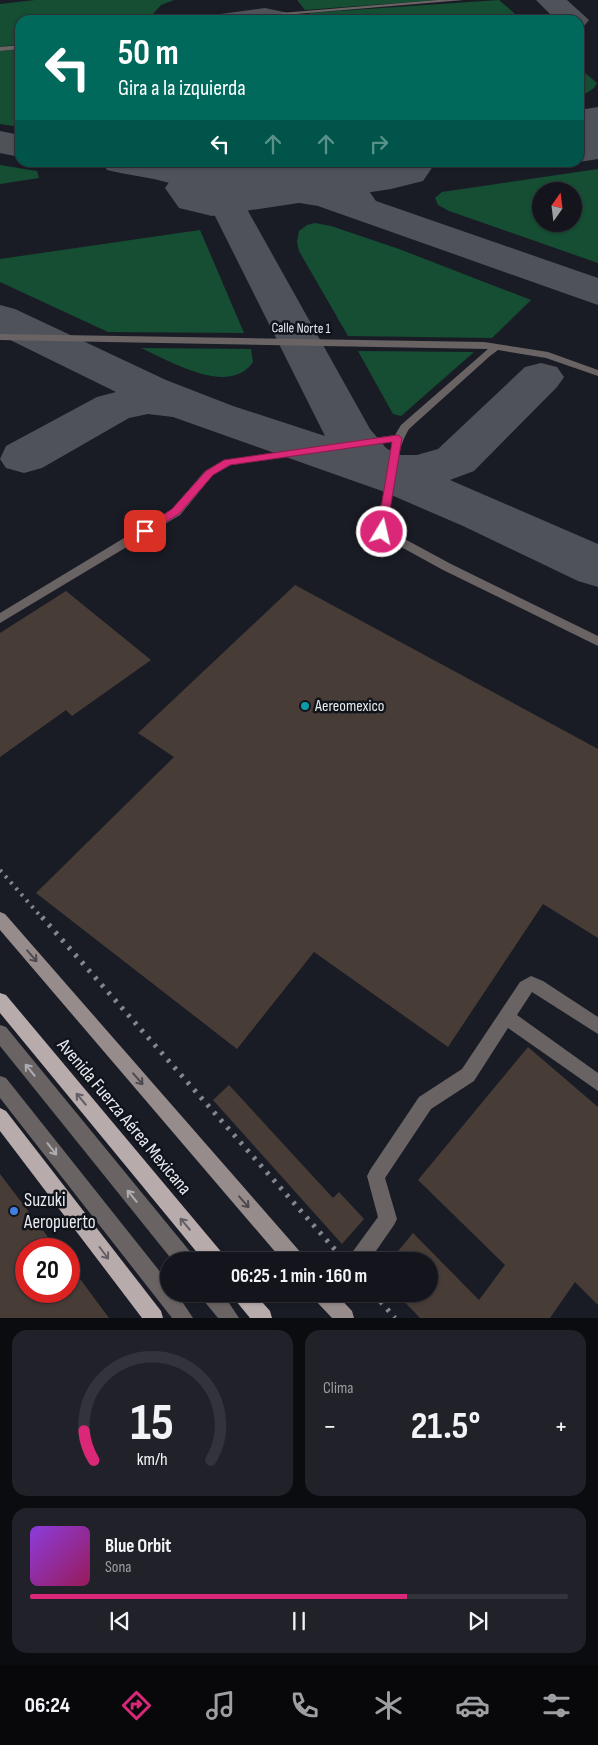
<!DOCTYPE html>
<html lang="es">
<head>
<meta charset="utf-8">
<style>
	:root { --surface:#14151c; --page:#212229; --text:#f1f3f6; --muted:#9d9fa3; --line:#33343b; --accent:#db2777 }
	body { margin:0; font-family:"Sofia Sans Condensed",sans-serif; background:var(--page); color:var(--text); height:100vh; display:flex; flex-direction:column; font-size:19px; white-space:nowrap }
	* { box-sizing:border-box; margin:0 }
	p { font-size:16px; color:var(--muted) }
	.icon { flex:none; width:28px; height:28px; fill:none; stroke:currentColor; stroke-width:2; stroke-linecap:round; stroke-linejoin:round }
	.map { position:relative; height:1318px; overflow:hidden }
	.sheet { display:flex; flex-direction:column; gap:12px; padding:12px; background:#0b0c0f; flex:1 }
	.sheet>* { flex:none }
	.top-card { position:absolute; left:15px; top:15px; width:569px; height:152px; border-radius:15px; box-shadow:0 1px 4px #0004,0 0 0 1px var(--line); background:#00695c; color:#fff; overflow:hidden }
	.needle { width:32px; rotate:14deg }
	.buttons { position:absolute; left:532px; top:182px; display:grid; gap:10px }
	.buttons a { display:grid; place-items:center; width:50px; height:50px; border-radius:50%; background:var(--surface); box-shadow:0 1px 4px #0004,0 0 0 1px var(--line); font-size:25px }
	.speed { position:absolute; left:15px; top:1238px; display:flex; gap:10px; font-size:25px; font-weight:700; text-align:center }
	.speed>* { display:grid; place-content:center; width:65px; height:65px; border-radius:50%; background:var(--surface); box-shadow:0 1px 4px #0004,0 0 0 1px var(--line); line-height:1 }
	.speed .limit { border:8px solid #d22; background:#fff; color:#111 }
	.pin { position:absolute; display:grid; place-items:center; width:42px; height:42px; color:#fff; margin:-21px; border-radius:10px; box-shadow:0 2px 8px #0006 }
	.me { position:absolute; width:55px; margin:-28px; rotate:9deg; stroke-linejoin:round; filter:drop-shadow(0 0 4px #0008) }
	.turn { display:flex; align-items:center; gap:18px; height:105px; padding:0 20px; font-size:22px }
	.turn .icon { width:65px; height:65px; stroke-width:2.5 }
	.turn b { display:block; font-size:35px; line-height:42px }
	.lanes { display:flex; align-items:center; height:48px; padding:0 20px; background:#0003; justify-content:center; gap:25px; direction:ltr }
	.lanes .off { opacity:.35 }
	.big { font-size:38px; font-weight:700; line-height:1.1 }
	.sheet .tile { flex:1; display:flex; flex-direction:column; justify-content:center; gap:8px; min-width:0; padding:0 18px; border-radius:15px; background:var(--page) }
	.sheet .dial { align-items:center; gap:0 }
	.dial svg { height:130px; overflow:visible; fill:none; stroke:var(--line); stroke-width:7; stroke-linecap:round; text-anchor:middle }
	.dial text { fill:var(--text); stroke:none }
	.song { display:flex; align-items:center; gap:15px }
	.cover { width:60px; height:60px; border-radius:8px; background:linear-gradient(135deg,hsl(270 70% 55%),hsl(330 70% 35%)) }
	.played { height:5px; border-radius:2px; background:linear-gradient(90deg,var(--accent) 70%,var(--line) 70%) }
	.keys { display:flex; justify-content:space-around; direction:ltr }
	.heat { display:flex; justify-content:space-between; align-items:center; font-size:28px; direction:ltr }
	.sheet .tiles { flex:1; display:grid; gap:12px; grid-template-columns:1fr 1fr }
	.tile:last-child { grid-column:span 2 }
	.trip { position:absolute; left:160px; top:1252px; width:278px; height:50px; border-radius:25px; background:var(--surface); box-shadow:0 1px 4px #0004,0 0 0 1px var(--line); font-weight:700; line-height:50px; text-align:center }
	.tabs { display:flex; height:80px; justify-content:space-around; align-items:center; background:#08080b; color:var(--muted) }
	.tabs .icon { width:35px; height:35px }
	.tabs .on { color:var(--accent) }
	.tabs b { font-size:22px; color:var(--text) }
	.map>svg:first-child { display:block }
	.green { fill:#154e33; fill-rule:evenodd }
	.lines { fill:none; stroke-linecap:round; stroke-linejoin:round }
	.taxiway { fill:#50525a; fill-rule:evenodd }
	.runway { fill:#50525a; fill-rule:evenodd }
	.building { fill:#473c36 }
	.lane { fill:#696363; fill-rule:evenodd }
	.secondary { fill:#968c8c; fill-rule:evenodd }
	.primary { fill:#b8abac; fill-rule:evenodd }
	.rail-far1 { stroke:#85878e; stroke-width:4; stroke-dasharray:2.5 5.5; stroke-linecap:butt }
	.rail { stroke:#85878e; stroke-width:5; stroke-dasharray:3 7; stroke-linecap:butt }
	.oneway { stroke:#4d494e }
	.oneway2 { stroke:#afadb1 }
	.oneway3 { stroke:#645f64 }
	.route { fill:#db2777; stroke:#8e194d }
	.culture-dot { fill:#0f9aa8; stroke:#11131b; stroke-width:2 }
	.shop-dot { fill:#3f7fe0; stroke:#11131b; stroke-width:2 }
	.labels { text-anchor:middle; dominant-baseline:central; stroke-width:5; stroke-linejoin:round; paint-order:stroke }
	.far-street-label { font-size:14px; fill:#e8eaf0; stroke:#11131b }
	.poi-label { font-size:16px; fill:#e8eaf0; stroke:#11131b; text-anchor:start }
	.near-street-label { font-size:19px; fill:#e8eaf0; stroke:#11131b }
	.near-poi-label { font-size:19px; fill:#e8eaf0; stroke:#11131b; text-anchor:start }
</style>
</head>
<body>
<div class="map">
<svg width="598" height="1318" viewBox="0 0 598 1318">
	<rect width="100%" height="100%" fill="#1a1c25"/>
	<g class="green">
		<polygon points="35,0 174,0 161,5 153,14 156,20 20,20 20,44 0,47 0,4"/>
		<polygon points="297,0 438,0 305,10"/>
		<polygon points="499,0 522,20 315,20 309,13"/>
		<polygon points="20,49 20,127 0,124 0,51"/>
		<polygon points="579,68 597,83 594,88 579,98"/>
		<polygon points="0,165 37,171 39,178 0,184"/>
		<path d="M598,169V263L449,211L438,205L435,198L442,192ZM541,191H574V224H541Z"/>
		<polygon points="315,223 331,226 399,249 531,300 492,338 348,336 299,251 297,242 299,231 307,225"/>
		<polygon points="200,230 244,333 108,332 0,282 0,259"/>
		<path d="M141,348L251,349L253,362C229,397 170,361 141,348Z"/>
		<polygon points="358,351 474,352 401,416 393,414"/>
	</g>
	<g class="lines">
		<g class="taxiway">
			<polygon points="536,0 567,0 589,20 584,26 579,28 579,20 556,20"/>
			<polygon points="265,8 293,14 298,20 215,20 220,14"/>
			<polygon points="598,123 598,143 585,140 580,133 585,126"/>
			<polygon points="0,131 20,135 20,157 0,153"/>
			<path d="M102,162H190L333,186C342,153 386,162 413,162C405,173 383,177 370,185L369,191L376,201L598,278V305L318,206L238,193L370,429L386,448L398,455H417L438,449L525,367L541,363L557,367L564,377L557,387L474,471L450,480L598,544V587L578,581L463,526L382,491L173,417L148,414L129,418L42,468L24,473L6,468L0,459L6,446L97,397L116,392L0,335V305L15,309L166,380L233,406L325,436L210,206C183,178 143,179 107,170Z"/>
		</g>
		<g class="runway">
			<polygon points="598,107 598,159 579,162 579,110"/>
			<polygon points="201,162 436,162 423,181 391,189 212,216 179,208 165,188 179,168"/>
		</g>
	</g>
	<g class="building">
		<polygon points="295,585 598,749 598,938 543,904 448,1047 314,952 237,1049 36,893 174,757 138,733"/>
		<polygon points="66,591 151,660 72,716 66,710 0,757 0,633"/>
		<polygon points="528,1047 598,1107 598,1305 575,1282 550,1318 420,1318 397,1294 429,1294 429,1261 390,1261 413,1233 479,1300 505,1265 418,1180"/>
		<polygon points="229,1085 333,1198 339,1192 364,1219 342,1244 213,1100"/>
		<polygon points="0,1174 57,1249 26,1249 26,1291 69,1291 69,1264 109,1318 0,1318"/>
	</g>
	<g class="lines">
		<g class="lane">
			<polygon points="437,0 464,0 284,15 281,13"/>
			<polygon points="20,45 20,49 0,51 0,47"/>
			<path d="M0,334L484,342L548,352L598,370V376L546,358L498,350L490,356L409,429C393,455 392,500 388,530L451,564L598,636V646L443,570L383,537L372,548H364L362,545L377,531L392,442L231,465L213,475L180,515L0,623V613L172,509L205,471L224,460L395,435L401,425L488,349L0,340Z"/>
			<polygon points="531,976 543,981 598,1017 598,1034 532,992 517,1015 598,1073 598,1091 508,1028 474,1081 431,1109 385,1178 397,1219 394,1225 369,1261 349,1261 351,1254 378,1217 367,1176 370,1170 419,1097 462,1069 520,982"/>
			<polygon points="0,1025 6,1027 192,1254 194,1261 173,1261 0,1046"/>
			<polygon points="0,1076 6,1078 169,1283 169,1294 177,1294 193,1318 172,1318 0,1098"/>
			<polygon points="202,1294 223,1294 239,1318 218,1318 204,1301"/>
		</g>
		<g class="secondary">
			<polygon points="0,912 5,914 302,1254 304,1261 283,1261 0,930"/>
			<polygon points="314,1294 336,1294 352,1311 354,1318 332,1318 316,1301"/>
		</g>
		<g class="primary">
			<polygon points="0,993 6,995 223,1254 225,1261 204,1261 0,1013"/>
			<polygon points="0,1108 6,1111 161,1311 163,1318 142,1318 0,1131"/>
			<polygon points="234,1294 255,1294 270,1311 272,1318 250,1318 236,1301"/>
		</g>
		<polyline class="rail-far1" points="0,870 43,919"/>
		<g class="rail">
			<polyline points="42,917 345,1261"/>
			<polyline points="374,1294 395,1318"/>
		</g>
	</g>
	<defs><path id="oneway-shaft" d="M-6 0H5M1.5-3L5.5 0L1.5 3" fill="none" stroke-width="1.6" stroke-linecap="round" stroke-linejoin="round" transform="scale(1.25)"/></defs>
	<g class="oneway">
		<use href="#oneway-shaft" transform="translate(32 956) rotate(49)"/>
		<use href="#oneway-shaft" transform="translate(138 1079) rotate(49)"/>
		<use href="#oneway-shaft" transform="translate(244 1202) rotate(49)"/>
	</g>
	<g class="oneway2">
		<use href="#oneway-shaft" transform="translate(30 1070) rotate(-129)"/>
		<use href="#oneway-shaft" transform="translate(52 1149) rotate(52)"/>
		<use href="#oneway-shaft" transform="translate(132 1196) rotate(-129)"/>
	</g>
	<g class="oneway3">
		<use href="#oneway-shaft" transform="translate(81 1099) rotate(-130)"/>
		<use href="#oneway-shaft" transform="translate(185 1224) rotate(-130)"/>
		<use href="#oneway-shaft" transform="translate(104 1253) rotate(53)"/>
	</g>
	<polygon class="route" points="398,435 402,438 386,534 379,534 377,532 392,442 230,465 213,475 179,514 148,533 141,533 140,531 172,509 206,471 224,460"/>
	<circle class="culture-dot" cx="305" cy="706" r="5"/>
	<circle class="shop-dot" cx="14" cy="1211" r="5"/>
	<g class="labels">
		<g class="far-street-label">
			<text transform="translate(301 328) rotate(1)">Calle Norte 1</text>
		</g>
		<g class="poi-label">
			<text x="315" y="706">Aereomexico</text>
		</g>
		<g class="near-street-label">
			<text transform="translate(124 1117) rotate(50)">Avenida Fuerza Aérea Mexicana</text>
		</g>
		<g class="near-poi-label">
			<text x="24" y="1200">Suzuki<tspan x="24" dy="22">Aeropuerto</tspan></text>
		</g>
	</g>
</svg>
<div class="buttons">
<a><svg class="needle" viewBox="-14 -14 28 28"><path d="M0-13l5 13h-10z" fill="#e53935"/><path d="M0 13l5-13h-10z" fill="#9d9fa3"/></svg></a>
</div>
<div class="speed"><div class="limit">20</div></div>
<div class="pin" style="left:145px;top:531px;background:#d93025"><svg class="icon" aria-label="arrive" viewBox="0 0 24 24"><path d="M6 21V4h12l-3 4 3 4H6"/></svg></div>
<svg class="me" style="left:382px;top:532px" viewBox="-20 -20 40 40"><circle r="17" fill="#db2777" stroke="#fff" stroke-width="3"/><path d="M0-11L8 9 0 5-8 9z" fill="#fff"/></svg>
<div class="trip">06:25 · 1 min · 160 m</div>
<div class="top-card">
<div class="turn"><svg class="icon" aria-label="left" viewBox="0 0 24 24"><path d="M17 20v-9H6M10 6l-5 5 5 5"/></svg><div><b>50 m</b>Gira a la izquierda</div></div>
<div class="lanes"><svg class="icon" aria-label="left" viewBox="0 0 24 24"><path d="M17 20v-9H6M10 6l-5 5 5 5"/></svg><svg class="icon off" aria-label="ahead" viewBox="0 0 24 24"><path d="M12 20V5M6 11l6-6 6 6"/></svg><svg class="icon off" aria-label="ahead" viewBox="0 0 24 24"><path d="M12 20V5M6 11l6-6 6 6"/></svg><svg class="icon off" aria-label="right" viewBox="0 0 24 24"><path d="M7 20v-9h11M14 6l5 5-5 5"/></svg></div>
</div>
</div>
<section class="sheet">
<div class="tiles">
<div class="tile dial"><svg viewBox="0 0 100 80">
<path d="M14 69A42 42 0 1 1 86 69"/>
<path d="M14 69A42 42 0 0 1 8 51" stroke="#db2777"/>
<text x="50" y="56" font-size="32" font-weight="700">15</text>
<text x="50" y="72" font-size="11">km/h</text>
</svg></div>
<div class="tile"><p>Clima</p>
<div class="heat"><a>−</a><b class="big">21.5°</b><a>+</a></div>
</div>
<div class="tile">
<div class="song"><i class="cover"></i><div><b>Blue Orbit</b><p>Sona</p></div></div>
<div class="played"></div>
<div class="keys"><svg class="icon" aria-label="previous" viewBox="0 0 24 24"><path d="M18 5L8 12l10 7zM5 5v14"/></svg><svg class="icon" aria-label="pause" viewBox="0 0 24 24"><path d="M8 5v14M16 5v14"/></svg><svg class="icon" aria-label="next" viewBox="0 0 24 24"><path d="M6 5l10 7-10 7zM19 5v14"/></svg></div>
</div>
</div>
</section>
<nav class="tabs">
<b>06:24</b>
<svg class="icon on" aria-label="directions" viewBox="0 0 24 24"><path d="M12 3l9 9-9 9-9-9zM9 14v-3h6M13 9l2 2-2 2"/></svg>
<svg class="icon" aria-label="music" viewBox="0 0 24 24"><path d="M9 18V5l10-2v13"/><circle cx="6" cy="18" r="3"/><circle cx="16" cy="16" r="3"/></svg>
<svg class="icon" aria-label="phone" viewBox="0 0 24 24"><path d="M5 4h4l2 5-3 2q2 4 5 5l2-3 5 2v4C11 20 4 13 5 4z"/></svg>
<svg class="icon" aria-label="climate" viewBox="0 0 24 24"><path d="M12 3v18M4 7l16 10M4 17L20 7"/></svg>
<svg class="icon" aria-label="car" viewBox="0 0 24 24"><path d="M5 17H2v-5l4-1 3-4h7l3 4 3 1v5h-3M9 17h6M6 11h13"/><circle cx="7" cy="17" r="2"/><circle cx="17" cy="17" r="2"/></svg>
<svg class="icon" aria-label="filters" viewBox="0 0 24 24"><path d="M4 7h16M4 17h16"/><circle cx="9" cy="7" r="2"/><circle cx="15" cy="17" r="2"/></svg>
</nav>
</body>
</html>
